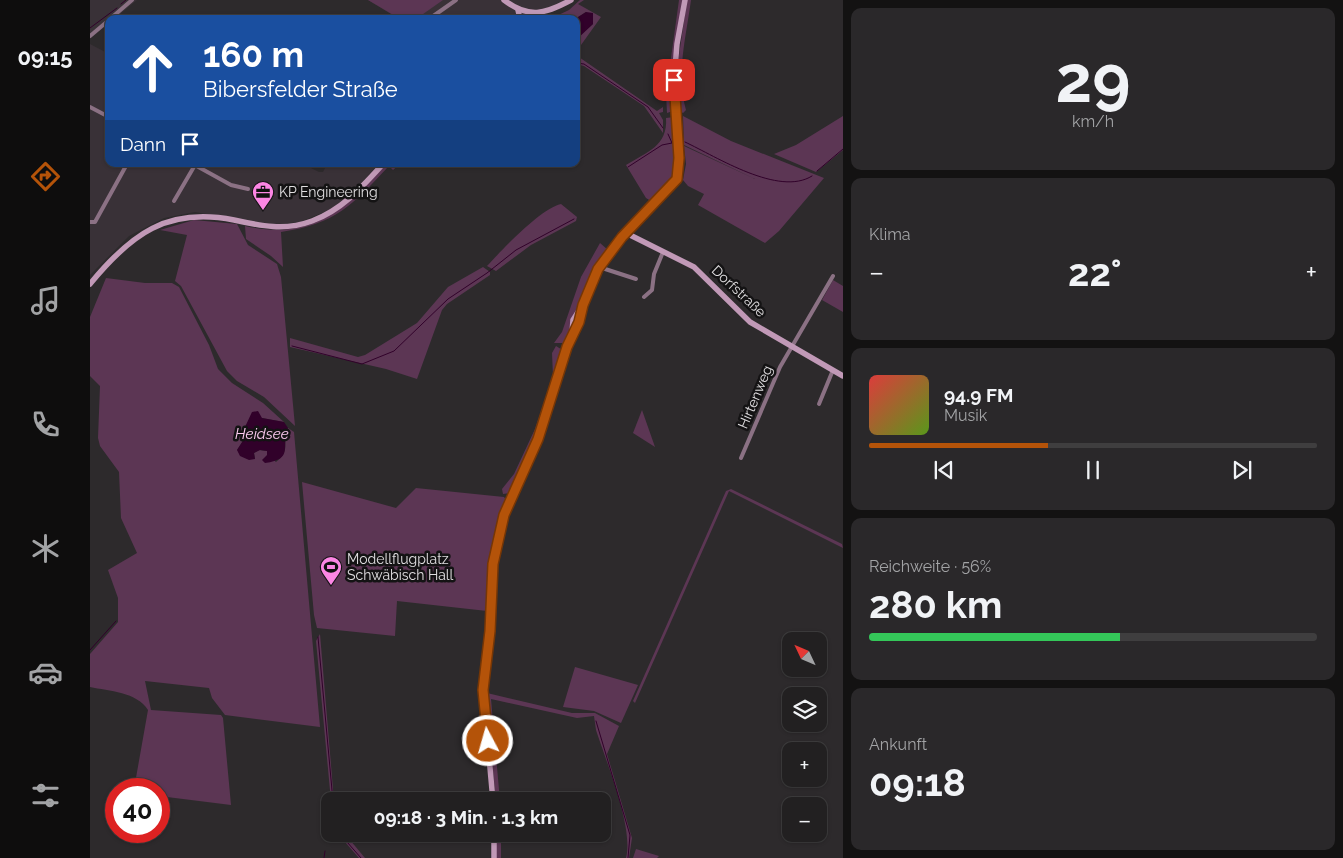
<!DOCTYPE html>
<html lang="de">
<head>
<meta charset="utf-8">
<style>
	:root { --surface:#222021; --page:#2a282a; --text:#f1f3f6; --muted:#a2a3a5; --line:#3f3e3f; --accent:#b45309 }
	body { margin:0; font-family:Raleway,sans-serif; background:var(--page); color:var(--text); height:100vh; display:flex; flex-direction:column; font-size:19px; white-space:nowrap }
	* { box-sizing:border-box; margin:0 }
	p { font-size:16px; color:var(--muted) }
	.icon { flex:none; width:28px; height:28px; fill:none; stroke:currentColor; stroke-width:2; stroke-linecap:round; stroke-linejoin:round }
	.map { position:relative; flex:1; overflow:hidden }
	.sheet { display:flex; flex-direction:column; gap:8px; padding:8px; background:#131212; width:500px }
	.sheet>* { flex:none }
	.guide { position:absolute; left:15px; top:15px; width:475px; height:152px; border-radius:10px; box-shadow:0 1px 4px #0004,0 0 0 1px var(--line); background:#1a4fa0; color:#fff; overflow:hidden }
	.needle { width:32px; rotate:314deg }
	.fabs { position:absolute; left:692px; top:632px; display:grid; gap:10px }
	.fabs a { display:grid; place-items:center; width:45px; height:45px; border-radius:10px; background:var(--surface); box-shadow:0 1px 4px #0004,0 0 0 1px var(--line); font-size:25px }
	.speed { position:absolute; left:15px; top:778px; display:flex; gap:10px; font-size:25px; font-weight:700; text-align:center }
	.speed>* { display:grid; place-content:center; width:65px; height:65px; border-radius:50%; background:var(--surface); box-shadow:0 1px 4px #0004,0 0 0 1px var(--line); line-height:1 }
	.speed .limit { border:8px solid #d22; background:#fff; color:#111 }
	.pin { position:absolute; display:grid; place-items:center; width:42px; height:42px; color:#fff; margin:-21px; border-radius:10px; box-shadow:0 2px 8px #0006 }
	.me { position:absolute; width:55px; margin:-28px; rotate:354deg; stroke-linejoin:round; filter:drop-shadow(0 0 4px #0008) }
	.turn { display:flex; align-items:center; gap:18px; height:105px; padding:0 15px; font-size:22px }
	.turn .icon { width:65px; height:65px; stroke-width:2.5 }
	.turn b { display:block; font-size:35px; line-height:42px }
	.then { display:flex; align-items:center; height:48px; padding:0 15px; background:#0003; gap:10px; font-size:19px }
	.big { font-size:38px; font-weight:700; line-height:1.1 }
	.sheet .tile { flex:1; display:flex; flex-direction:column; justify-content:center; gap:8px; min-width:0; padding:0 18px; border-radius:10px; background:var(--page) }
	.sheet .dial { align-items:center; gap:0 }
	.dial b { font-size:65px; line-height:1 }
	.song { display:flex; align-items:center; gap:15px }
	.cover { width:60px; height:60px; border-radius:8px; background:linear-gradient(135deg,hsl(0 70% 55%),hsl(90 70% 35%)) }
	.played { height:5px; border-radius:2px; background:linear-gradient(90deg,var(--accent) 40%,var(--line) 40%) }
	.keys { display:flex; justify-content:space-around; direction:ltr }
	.heat { display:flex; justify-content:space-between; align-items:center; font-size:28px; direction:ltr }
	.charge { height:8px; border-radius:4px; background:linear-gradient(90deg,#34c759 56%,var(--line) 0) }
	.trip { position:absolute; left:231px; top:792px; width:290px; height:50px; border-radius:10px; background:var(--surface); box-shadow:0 1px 4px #0004,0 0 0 1px var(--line); font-weight:700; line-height:50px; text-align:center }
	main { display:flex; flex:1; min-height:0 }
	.tab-bar { display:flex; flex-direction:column; width:90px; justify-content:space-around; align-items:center; background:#0e0d0d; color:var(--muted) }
	.tab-bar .icon { width:35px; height:35px }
	.tab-bar .current { color:var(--accent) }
	.tab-bar b { font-size:22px; color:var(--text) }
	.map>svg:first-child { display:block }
	.built { fill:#393137 }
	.green { fill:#5c3654 }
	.water { fill:#31012a }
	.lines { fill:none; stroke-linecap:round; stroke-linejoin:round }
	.stream { stroke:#31012a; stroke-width:1 }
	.street { stroke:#8b7184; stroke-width:4 }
	.secondary { stroke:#c199b7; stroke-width:5.5 }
	.route-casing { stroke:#753606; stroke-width:12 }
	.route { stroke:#b45309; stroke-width:9 }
	.labels { text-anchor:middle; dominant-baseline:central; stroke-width:5; stroke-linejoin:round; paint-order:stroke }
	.poi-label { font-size:14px; fill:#e0dee0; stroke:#141314; text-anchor:start }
	.street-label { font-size:14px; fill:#e0dee0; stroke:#141314 }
	.water-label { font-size:15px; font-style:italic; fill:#fccbf0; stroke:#141314 }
</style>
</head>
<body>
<main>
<nav class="tab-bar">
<b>09:15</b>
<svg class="icon current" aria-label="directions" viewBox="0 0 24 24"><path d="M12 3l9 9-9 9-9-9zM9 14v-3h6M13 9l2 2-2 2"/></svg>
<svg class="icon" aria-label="music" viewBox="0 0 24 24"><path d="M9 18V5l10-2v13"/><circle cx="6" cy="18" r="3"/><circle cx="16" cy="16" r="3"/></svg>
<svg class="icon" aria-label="phone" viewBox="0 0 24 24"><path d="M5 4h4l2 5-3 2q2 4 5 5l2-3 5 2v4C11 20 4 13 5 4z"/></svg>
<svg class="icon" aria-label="climate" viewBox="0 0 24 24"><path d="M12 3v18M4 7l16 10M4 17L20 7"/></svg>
<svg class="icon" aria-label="car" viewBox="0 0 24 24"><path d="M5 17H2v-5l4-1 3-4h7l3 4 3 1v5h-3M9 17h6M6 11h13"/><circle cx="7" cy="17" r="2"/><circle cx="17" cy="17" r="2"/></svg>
<svg class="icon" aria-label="filters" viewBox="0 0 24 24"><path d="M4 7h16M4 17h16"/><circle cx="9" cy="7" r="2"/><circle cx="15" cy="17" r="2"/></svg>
</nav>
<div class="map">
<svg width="753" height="858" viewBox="0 0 753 858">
	<rect width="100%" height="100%" fill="#2d2a2c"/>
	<g class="built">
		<polygon points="0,0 47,0 24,19 19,19 19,23 0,39"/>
		<polygon points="278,0 476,0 455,9 439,12 428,19 309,19"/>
		<polygon points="0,44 19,54 19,164 213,164 229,172 233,172 237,164 289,164 257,198 244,208 210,222 175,225 105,212 74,218 39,236 0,275"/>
	</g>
	<g class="green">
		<polygon points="278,0 353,0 326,19 310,19"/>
		<polygon points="490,0 494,0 488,4 511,17 486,52 487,38 503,24 496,12 485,19 460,19 479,10"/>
		<polygon points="589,0 593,0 583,60 583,111 577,113 576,94"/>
		<path d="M597,0H601C596,38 586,72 596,110L593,113L588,110L587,69Z"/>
		<polygon points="486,55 567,111 573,107 573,112 569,113 573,120 573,133 554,106 494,66 486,64"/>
		<polygon points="593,116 641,141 734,178 689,231 675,243 608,205 614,194 598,186 593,180 596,164 594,146 665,179 594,145"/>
		<polygon points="753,116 753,150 726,172 684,154 706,145"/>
		<path d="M584,117C586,150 595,182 561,201L556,198L536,165C557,152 578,146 576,118Z"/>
		<path d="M296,164H310L303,170L299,166C262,205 246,224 191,232L193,267L181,256L156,239L155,226C222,241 254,210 296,164Z"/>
		<path d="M471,204L487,217L486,221L441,245L406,271L397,266C413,249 450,209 471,204Z"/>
		<polygon points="104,220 147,224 158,245 187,264 191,277 205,426 174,397 147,381 137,371 91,286 85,281 97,235 70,230"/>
		<polygon points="510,243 518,250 482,319 477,343 464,343 472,332 491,277"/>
		<polygon points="393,267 400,272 400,275 357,304 352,310 327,379 296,369 200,347 200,338 268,357 275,355 327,323 358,287"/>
		<path d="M16,278L55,283H82L89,287L119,345L128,369L142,383L173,403L194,422L172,418L155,427L156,436L147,450L165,459L164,453L169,450L177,451V455L186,462C202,449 191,443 198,428L204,432L230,727L135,715L122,698L119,688L55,681L61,710L131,715L133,718L141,805L69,796V789H44L58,710C47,692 19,691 0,687V654L28,622V598L18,570L47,553L31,518L29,472L10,446L8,438L10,386L0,376V317Z"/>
		<polygon points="743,280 753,286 753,312 732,300"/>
		<polygon points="466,346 474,351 453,420 420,493 413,494 412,489 424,474 445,429 463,376 462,353"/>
		<polygon points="552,410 565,447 543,433"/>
		<polygon points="212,482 306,508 326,488 414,497 416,500 401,551 397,611 307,601 305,636 227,628 224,615"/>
		<polygon points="641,489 752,544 753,548 639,491 545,703 543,701 636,491"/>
		<polygon points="230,634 244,801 241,801 226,641"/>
		<polygon points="485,667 548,685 531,723 504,711 473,707"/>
		<path d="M397,693L482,713H505L529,726L517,754L542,838L539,858H536C544,828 516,761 506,730L504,716L487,718L401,699L410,801H406L396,701Z"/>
		<polygon points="248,834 255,834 275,858 269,858"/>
		<polygon points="406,834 411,834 411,858 405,858"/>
		<polygon points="546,849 569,856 567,858 543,858"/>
	</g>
	<g class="water">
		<polygon points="496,12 503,13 503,24 486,40 485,19"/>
		<path d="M168,411L172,418L194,422L198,428C190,446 205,459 175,463L172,460L177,455V451L170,450L164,453L165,459L159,460L150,456L147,450L156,436L155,427L162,412Z"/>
	</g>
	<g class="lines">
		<g class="stream">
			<polyline points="31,4 36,0"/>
			<polyline points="0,28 27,8"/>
			<polyline points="486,63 494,64 558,107 573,128"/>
			<path d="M595,142C627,157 689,197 722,176"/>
			<polyline points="538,167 572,145 582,143 578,134"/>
			<polyline points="727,171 753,149"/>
			<polyline points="202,346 272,364 304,351 358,299 397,273 426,250 484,219"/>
			<polyline points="228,637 243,801"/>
			<polyline points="0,650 26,621"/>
			<polyline points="506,721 540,835 538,858"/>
			<polyline points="250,834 271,858"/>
			<polyline points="234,858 235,851"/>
		</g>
		<g class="street">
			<polyline points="20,19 42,0"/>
			<polyline points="339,19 366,0"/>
			<polyline points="0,36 19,20"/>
			<polyline points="0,107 19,117"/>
			<polyline points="103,164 141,185 158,189"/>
			<polyline points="84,201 105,165"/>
			<polyline points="0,222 5,222 37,164"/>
			<polyline points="509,267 546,279"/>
			<polyline points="554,297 562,290 564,274 573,252"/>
			<polyline points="729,404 743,370"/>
			<polyline points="651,458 690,367 743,276"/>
		</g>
		<g class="secondary">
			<path d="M414,0C439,19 455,14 481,0"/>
			<polyline points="428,10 430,19"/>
			<polyline points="536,233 604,267 660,322 753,376"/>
			<path d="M0,284C41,234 77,207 144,220C171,226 195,231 222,221C252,210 272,187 293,164"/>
			<polyline points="482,333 483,320 490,309"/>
			<polyline points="403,801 393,690 405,549 414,515 448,439 477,347 489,323 493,305 508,269 532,237 587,179 589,158 584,80 587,44 595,0"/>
			<polyline points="404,858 404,834"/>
		</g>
	</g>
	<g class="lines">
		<g class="route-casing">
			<polyline id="route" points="398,741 393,690 400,631 403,564 414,515 448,439 477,347 489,322 493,305 508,269 532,237 587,179 589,158 584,80"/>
		</g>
		<use href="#route" class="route"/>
	</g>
	<defs>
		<g id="office-pin" transform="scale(1.125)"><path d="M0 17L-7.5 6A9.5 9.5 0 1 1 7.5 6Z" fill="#fc86e4" stroke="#141314"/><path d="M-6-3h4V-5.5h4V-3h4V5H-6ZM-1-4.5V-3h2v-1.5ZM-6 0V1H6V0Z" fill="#111"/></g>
		<g id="stadium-pin" transform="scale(1.125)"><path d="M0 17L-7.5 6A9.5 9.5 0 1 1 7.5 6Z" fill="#fc86e4" stroke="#141314"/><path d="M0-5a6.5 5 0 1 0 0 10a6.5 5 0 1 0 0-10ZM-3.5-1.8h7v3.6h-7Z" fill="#111"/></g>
	</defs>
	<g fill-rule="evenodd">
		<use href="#office-pin" x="173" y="192"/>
		<use href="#stadium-pin" x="241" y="567"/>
	</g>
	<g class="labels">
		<g class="poi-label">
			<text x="189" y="192">KP Engineering</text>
			<text x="257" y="559">Modellflugplatz<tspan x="257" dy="16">Schwäbisch Hall</tspan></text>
		</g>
		<g class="street-label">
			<text transform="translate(649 291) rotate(43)">Dorfstraße</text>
			<text transform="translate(665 397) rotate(-67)">Hirtenweg</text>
		</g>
		<g class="water-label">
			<text x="172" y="434">Heidsee</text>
		</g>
	</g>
</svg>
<div class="fabs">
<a><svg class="needle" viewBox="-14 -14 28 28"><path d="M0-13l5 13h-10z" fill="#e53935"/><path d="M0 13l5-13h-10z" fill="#a2a3a5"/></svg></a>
<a><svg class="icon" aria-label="layers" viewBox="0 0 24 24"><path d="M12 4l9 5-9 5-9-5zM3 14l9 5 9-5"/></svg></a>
<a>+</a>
<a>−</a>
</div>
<div class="speed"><div class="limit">40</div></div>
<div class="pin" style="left:584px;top:80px;background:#d93025"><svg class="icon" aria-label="arrive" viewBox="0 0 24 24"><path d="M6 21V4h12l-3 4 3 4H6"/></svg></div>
<svg class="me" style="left:398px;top:741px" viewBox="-20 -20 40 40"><circle r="17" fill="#b45309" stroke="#fff" stroke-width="3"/><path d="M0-11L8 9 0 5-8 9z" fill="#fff"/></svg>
<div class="trip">09:18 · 3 Min. · 1.3 km</div>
<div class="guide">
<div class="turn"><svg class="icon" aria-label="ahead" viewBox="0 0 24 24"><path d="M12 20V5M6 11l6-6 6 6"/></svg><div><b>160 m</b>Bibersfelder Straße</div></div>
<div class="then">Dann<svg class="icon" aria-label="arrive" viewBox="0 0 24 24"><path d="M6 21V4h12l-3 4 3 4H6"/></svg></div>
</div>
</div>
<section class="sheet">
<div class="tile dial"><b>29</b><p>km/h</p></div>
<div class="tile"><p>Klima</p>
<div class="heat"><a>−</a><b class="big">22°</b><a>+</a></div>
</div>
<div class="tile">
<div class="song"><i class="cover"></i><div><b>94.9 FM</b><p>Musik</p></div></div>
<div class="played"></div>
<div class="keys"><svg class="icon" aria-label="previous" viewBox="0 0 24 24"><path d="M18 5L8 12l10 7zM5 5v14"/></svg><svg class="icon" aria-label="pause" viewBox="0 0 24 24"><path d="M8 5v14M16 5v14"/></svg><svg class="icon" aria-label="next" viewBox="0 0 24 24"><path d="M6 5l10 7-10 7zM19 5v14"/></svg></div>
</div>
<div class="tile"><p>Reichweite · 56%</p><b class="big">280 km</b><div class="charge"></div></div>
<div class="tile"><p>Ankunft</p><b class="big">09:18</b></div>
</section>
</main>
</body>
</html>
